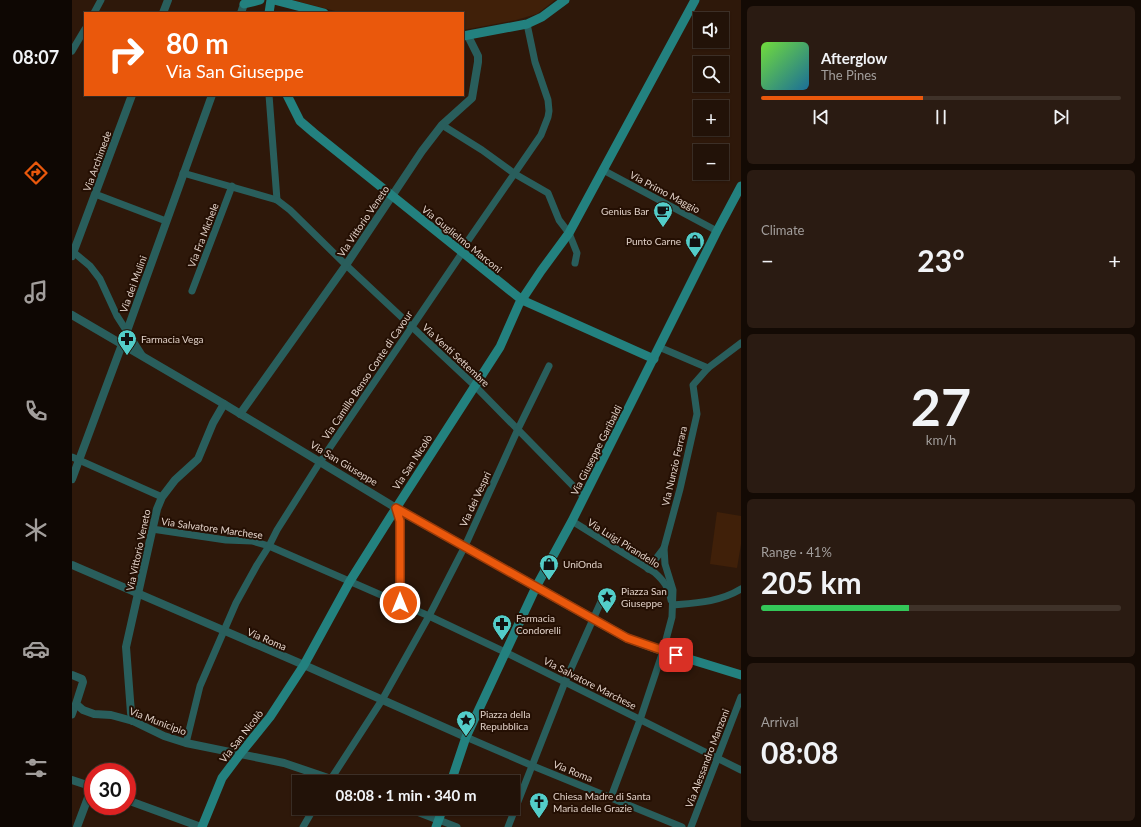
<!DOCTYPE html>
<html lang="en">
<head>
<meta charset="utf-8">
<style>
	:root { --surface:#221208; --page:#2a1b12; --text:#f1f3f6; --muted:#a29e9c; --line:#3f3229; --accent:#ea580c }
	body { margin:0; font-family:Lato,sans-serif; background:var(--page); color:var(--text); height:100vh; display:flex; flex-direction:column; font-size:15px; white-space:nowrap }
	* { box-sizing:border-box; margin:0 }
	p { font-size:13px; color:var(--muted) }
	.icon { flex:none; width:22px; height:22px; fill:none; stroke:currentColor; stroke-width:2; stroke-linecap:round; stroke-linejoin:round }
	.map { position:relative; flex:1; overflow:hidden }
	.details { display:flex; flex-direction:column; gap:6px; padding:6px; background:#130a04; width:400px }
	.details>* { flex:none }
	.guide { position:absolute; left:12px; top:12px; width:380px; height:84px; border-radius:0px; box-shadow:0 1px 3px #0004,0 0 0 1px var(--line); background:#ea580c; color:#fff; overflow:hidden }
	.controls { position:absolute; left:621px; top:12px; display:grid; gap:8px }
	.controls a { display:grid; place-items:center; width:36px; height:36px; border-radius:0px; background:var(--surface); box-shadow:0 1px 3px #0004,0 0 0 1px var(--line); font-size:20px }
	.speed { position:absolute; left:12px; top:763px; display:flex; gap:8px; font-size:20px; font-weight:700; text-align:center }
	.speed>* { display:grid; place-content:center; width:52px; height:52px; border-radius:50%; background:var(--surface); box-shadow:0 1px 3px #0004,0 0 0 1px var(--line); line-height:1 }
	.speed .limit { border:6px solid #d22; background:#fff; color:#111 }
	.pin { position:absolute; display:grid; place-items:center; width:34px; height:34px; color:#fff; margin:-17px; border-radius:8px; box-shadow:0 2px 6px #0006 }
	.me { position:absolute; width:44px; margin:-22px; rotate:0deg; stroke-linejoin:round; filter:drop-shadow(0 0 3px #0008) }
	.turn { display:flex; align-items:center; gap:14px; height:84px; padding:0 16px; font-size:18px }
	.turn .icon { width:52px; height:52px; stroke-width:2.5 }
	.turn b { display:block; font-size:28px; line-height:34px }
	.big { font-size:30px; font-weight:700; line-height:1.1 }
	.details .card { flex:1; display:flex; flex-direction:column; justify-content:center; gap:6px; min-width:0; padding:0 14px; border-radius:6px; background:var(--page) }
	.details .dial { align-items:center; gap:0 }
	.dial b { font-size:52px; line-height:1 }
	.song { display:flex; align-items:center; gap:12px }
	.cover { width:48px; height:48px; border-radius:6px; background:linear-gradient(135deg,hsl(100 70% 55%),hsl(200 70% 35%)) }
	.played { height:4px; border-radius:2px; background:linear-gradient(90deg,var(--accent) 45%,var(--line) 45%) }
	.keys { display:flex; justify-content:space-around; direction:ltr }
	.heat { display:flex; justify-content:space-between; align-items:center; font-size:22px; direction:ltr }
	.charge { height:6px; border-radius:3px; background:linear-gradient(90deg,#34c759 41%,var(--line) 0) }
	.trip { position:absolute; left:220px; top:775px; width:228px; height:40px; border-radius:0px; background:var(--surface); box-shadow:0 1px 3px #0004,0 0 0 1px var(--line); font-weight:700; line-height:40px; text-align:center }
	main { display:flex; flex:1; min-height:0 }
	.tabs { display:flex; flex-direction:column; width:72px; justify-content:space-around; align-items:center; background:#0e0703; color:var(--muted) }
	.tabs .icon { width:28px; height:28px }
	.tabs .current { color:var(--accent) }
	.tabs b { font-size:18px; color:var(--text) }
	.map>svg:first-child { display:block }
	.green { fill:#402009 }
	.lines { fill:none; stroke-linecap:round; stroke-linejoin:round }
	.minor { stroke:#295e5c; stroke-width:7 }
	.tertiary { stroke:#295e5c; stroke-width:8 }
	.secondary { stroke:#23817f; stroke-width:9 }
	.route-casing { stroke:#983908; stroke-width:10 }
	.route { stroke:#ea580c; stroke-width:7 }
	.labels { text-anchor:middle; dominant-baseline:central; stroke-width:4; stroke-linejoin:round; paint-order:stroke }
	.street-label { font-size:10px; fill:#e0d0c7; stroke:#240f03 }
	.poi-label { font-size:10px; fill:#e0d0c7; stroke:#240f03; text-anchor:start }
</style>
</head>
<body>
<main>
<nav class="tabs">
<b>08:07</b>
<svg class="icon current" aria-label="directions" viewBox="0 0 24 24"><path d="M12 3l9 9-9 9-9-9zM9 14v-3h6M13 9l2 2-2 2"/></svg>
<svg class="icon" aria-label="music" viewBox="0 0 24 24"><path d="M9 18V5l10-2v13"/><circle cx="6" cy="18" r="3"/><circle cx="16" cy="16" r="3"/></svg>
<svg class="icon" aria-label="phone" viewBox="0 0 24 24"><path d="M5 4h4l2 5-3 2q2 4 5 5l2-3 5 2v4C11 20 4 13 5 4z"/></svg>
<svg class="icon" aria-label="climate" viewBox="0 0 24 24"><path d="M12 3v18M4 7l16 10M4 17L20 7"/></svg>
<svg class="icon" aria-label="car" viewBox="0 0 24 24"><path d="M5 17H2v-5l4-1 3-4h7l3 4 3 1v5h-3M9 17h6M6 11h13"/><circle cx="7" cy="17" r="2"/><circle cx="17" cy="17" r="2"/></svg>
<svg class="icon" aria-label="filters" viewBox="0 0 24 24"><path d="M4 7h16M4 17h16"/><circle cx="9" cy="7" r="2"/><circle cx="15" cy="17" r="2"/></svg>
</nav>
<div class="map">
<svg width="669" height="827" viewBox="0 0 669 827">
	<rect width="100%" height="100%" fill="#2e180a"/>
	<g class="green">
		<polygon points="220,0 483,0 465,14 444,20 391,30 391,13 271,13"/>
		<polygon points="645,512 669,516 669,544 665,568 638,564"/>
	</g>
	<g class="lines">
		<g class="minor">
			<polyline points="22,13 29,0"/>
			<polyline points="0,51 13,29"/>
			<polyline points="197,95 205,200"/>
			<polyline points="370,125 410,150 443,174 476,193 487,220 497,233 505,253 503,263"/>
			<polyline points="531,170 645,231"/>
			<polyline points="111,173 205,200 218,210 274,265 403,386 512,497"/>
			<polyline points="23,194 94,221"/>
			<polyline points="0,251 18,266 28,279 45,316 70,355"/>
			<polyline points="120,291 160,186"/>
			<polyline points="587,347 636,368"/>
			<polyline points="0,457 90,497"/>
			<polyline points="324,508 328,521 328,603"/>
			<path d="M500,521L582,572C591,580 597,587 599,600"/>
			<polyline points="80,529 154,540 180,541 197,546 357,616 437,654 669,770"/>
			<polyline points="576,569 592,548 608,489 625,414 621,385 636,368 669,343"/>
			<path d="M601,605C624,603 648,602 669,589"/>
			<polyline points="0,715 4,704"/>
			<polyline points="394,737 461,766 610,827"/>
			<polyline points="114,743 128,686 164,603 185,565 197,546 205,530 248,462 388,256 391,248 469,135 476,117 477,111 476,100 463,62 455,24"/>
			<polyline points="257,782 310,700 357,616 393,546 446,429 477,366"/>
			<polyline points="539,797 568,720 591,651 600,617 601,590 593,564 592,548"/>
			<polyline points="367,820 385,827"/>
			<polyline points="231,827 242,808"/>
			<polyline points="436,827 493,682 531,597"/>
			<polyline points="619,827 669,697"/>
		</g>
		<g class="tertiary">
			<polyline points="91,13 96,0"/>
			<polyline points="169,13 172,4"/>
			<polyline points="0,256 60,95"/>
			<polyline points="0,315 152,404 324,508"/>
			<polyline points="168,414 274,265 350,151 370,125 400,98 406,62 406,56 396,36"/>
			<polyline points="0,479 55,331 140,95"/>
			<polyline points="0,565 232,665 394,737"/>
			<polyline points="0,675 10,679 11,682 4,704 11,710 22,714 39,715 61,721 92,736 114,743 212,763 268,782"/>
			<polyline points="61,721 59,713 54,647 85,509 90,497 103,480 126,459 141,423 152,404"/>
			<polyline points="0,780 21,787"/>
			<polyline points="55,800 129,827"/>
			<polyline points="336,808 367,820"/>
			<polyline points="5,827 20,787"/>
		</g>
		<g class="secondary">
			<polyline points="202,0 252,13"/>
			<polyline points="172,4 188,0"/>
			<polyline points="197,13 199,0"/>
			<polyline points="391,36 455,24 470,17 493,0"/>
			<polyline points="215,95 228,121 242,133 450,300 582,359"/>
			<polyline points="324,508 555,638 591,651 669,675"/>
			<polyline points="379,782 394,737 464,587 500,521 645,231 669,186"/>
			<polyline points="130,827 150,778 168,754 198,717 232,665 278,581 319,516 428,347 447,304 469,271 497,233 623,0"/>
			<polyline points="364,827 371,808"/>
		</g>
	</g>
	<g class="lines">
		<g class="route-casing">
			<polyline id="route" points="328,603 328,521 324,508 555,638 604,655"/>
		</g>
		<use href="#route" class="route"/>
	</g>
	<defs>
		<g id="cafe-pin" transform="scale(1)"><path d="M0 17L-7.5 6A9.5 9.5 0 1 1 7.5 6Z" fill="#53cdc9" stroke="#240f03"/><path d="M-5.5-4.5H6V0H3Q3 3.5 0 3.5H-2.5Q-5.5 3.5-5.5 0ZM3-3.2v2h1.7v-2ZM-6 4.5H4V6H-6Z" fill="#111"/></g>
		<g id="shop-pin" transform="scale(1)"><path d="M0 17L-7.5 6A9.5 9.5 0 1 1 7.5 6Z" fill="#53cdc9" stroke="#240f03"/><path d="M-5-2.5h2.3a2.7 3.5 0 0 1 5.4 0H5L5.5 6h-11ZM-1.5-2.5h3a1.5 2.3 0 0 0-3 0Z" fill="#111"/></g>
		<g id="pharmacy-pin" transform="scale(1)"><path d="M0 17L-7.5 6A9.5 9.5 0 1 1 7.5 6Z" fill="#53cdc9" stroke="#240f03"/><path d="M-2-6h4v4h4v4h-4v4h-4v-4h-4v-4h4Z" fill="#111"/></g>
		<g id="sight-pin" transform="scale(1)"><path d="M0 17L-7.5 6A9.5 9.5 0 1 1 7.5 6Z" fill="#53cdc9" stroke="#240f03"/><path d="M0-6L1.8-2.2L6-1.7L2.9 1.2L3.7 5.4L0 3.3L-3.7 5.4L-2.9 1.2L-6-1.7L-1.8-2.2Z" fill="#111"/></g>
		<g id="church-pin" transform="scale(1)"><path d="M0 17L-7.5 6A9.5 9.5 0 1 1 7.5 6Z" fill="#53cdc9" stroke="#240f03"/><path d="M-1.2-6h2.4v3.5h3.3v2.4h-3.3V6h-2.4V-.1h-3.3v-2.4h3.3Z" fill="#111"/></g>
	</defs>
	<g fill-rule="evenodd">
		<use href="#cafe-pin" x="591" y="211"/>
		<use href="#shop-pin" x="623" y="241"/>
		<use href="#pharmacy-pin" x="55" y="339"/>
		<use href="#shop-pin" x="477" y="564"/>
		<use href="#sight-pin" x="535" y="597"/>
		<use href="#pharmacy-pin" x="430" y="624"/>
		<use href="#sight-pin" x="394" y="720"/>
		<use href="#church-pin" x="467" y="802"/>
	</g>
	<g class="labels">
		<g class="street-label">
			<text transform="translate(25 161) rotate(-70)">Via Archimede</text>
			<text transform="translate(593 192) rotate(28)">Via Primo Maggio</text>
			<text transform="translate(291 221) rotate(-56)">Via Vittorio Veneto</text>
			<text transform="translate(131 235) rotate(-69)">Via Fra Michele</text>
			<text transform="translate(390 239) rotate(39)">Via Guglielmo Marconi</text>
			<text transform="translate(61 284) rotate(-70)">Via dei Mulini</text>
			<text transform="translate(384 355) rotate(43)">Via Venti Settembre</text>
			<text transform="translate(295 375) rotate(-56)">Via Camillo Benso Conte di Cavour</text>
			<text transform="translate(524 450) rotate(-63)">Via Giuseppe Garibaldi</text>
			<text transform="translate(340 462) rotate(-57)">Via San Nicolò</text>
			<text transform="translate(272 463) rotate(31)">Via San Giuseppe</text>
			<text transform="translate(602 466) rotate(-77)">Via Nunzio Ferrara</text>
			<text transform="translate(403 499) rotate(-65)">Via dei Vespri</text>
			<text transform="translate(140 528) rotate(8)">Via Salvatore Marchese</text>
			<text transform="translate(552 543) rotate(32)">Via Luigi Pirandello</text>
			<text transform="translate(66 550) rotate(-78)">Via Vittorio Veneto</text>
			<text transform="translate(195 639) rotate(23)">Via Roma</text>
			<text transform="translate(518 683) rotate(27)">Via Salvatore Marchese</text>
			<text transform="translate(86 721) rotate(21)">Via Municipio</text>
			<text transform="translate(169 736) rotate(-52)">Via San Nicolò</text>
			<text transform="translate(635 758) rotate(-69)">Via Alessandro Manzoni</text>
			<text transform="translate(501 771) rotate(22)">Via Roma</text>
		</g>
		<g class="poi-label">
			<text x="577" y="211" text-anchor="end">Genius Bar</text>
			<text x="609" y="241" text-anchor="end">Punto Carne</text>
			<text x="69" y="339">Farmacia Vega</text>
			<text x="491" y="564">UniOnda</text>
			<text x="549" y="591">Piazza San<tspan x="549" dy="12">Giuseppe</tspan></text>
			<text x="444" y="618">Farmacia<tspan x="444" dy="12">Condorelli</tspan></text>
			<text x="408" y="714">Piazza della<tspan x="408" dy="12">Repubblica</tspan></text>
			<text x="481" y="796">Chiesa Madre di Santa<tspan x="481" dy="12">Maria delle Grazie</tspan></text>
		</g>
	</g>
</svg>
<div class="controls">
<a><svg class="icon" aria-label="sound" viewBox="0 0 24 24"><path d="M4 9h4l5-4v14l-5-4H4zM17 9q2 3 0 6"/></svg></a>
<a><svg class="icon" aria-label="search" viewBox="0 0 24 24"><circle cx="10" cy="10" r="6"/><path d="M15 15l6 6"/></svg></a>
<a>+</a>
<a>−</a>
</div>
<div class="speed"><div class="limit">30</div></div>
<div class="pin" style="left:604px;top:655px;background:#d93025"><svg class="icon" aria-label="arrive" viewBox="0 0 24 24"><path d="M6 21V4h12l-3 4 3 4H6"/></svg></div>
<svg class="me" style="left:328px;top:603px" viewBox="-20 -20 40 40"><circle r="17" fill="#ea580c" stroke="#fff" stroke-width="3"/><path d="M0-11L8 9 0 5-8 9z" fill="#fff"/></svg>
<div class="trip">08:08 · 1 min · 340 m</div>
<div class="guide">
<div class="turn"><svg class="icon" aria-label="right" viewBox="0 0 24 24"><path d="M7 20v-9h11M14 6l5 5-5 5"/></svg><div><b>80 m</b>Via San Giuseppe</div></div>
</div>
</div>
<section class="details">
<div class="card">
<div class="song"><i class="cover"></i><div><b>Afterglow</b><p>The Pines</p></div></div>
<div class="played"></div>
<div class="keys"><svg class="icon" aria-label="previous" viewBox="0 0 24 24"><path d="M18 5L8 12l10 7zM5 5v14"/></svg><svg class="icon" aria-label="pause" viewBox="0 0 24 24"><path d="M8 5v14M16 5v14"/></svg><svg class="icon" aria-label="next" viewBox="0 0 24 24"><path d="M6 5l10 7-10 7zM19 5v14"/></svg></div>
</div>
<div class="card"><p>Climate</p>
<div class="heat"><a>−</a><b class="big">23°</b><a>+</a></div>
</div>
<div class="card dial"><b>27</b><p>km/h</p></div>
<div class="card"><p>Range · 41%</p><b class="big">205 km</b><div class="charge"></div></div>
<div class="card"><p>Arrival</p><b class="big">08:08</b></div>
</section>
</main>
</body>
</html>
